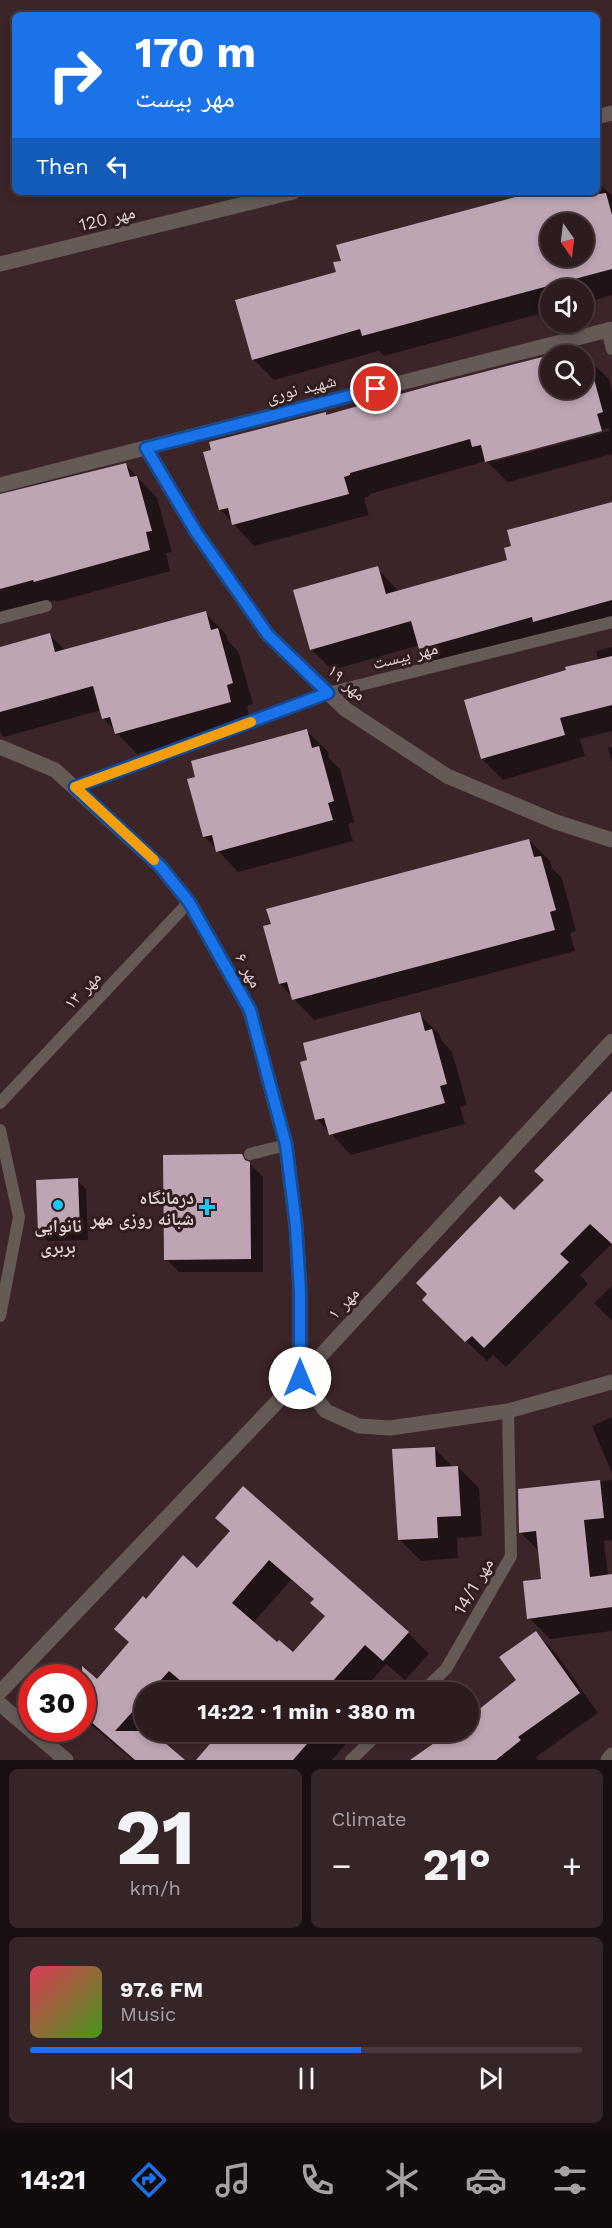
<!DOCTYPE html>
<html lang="en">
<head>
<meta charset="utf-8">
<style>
	:root { --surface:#2d1c1e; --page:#352527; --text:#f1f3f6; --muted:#a7a1a4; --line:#483a3c; --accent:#1a73e8 }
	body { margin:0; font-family:"Work Sans","Noto Naskh Arabic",sans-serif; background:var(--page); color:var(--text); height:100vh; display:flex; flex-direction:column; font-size:22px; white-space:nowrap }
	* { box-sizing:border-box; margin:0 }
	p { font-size:20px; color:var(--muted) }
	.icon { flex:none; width:33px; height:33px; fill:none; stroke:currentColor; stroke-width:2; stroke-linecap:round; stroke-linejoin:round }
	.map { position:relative; height:1760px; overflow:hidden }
	.panel { display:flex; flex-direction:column; gap:9px; padding:9px; background:#190f10; flex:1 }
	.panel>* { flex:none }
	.top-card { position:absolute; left:12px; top:12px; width:588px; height:183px; border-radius:9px; box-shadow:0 3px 9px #0003,0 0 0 2px var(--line); background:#1a73e8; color:#fff; overflow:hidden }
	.needle { width:39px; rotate:166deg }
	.buttons { position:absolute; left:540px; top:213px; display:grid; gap:12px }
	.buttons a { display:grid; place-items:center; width:54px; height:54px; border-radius:50%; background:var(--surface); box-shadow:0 3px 9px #0003,0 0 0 2px var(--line); font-size:30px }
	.speed { position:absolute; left:18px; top:1664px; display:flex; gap:12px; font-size:30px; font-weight:700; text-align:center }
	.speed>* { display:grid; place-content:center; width:78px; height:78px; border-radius:50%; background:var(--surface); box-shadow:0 3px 9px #0003,0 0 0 2px var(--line); line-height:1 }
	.speed .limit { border:9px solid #d22; background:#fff; color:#111 }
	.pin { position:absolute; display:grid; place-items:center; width:51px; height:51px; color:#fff; margin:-26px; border:3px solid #fff; border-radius:50%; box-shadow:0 2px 6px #0007 }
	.me { position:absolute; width:66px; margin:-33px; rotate:0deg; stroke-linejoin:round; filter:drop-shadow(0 0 4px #0008) }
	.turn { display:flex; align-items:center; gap:21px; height:126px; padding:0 24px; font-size:27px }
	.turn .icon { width:78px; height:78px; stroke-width:2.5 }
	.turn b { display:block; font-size:42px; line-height:51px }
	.then { display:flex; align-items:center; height:57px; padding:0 24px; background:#0003; gap:12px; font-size:22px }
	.big { font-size:45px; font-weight:700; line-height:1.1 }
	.panel .card { flex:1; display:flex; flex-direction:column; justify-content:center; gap:9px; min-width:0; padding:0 21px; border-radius:9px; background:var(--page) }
	.panel .dial { align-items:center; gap:0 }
	.dial b { font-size:78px; line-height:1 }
	.song { display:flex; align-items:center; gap:18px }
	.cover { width:72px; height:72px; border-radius:9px; background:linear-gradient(135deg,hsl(350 70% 55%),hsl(100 70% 35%)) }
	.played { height:6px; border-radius:3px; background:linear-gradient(90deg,var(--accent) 60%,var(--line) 60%) }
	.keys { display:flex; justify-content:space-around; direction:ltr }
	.heat { display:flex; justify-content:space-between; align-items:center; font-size:33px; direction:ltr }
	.panel .tiles { flex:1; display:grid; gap:9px; grid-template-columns:1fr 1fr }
	.card:last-child { grid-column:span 2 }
	.trip { position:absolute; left:134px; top:1682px; width:345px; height:60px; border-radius:30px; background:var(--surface); box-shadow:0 3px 9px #0003,0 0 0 2px var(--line); font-weight:700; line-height:60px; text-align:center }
	.dock { display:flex; height:96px; justify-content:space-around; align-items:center; background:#120b0c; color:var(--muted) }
	.dock .icon { width:42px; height:42px }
	.dock .on { color:var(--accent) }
	.dock b { font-size:27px; color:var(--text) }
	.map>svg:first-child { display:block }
	.shadow { fill:#0007; fill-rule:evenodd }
	.building { fill:#bda5b3; fill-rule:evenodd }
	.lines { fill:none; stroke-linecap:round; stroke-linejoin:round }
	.service { stroke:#655a56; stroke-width:12 }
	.minor { stroke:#655a56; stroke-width:15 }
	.tertiary { stroke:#655a56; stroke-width:15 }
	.route-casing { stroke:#114b97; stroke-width:15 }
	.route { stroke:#1a73e8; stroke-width:10 }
	.slow { stroke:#f59e0b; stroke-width:10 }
	.poi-dot { fill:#17cafb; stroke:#311c1e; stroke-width:2 }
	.labels { text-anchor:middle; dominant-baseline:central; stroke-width:6; stroke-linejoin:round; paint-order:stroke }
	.street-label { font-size:18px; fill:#dfd0d1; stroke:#311c1e }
	.poi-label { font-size:18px; font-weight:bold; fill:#dfd0d1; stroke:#311c1e; text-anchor:end }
</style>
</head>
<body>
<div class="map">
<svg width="612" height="1760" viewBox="0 0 612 1760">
	<rect width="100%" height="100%" fill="#3c2528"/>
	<g class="shadow">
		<path d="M597,181L612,196V295L584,303V290H550V311L384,356L379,351L274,380L253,359L337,273L539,192H597ZM550,224H584V256H550Z"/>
		<path d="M578,349L609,379L612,392V454L508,482L486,461L370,494V496L364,498L369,515L254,546L221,510L205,453L325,414L328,416L550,356V388H584V356H554ZM609,428V431L495,461L492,459Z"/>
		<polygon points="126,465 157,498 172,552 166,553 170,571 56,602 55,600 0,615 0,496"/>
		<polygon points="612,504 612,626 442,669 420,645 332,670 311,649 377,568 399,592 509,561"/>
		<polygon points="205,613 226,634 228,641 238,651 253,704 247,706 251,723 137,754 103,718 101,710 4,737 0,732 0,649 50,635 66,651"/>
		<polygon points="612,647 612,731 580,739 585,756 503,780 482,759 598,660 596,651"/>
		<polygon points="307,731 328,752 329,758 340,769 354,822 348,824 353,841 238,872 204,836"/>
		<polygon points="612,747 612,762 608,748"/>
		<polygon points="529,840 550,861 552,868 562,878 576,931 570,933 575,951 314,1020 280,984 265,927"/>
		<polygon points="419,1014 440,1035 442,1041 452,1052 467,1105 460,1107 465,1124 351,1155 317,1119"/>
		<polygon points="612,1094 612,1244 580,1275 588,1284 506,1367 493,1355 487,1361 445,1321 514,1212 546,1180"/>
		<polygon points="241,1155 263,1177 263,1272 179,1272 166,1259"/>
		<polygon points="77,1180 86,1189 88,1240 48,1241 39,1232"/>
		<polygon points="612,1286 612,1321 594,1303"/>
		<polygon points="612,1417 612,1473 592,1426"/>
		<polygon points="434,1448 453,1467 458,1467 479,1488 482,1536 457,1538 458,1558 421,1561 400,1540"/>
		<polygon points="612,1480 612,1540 604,1541 608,1576 612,1577 612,1631 550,1639 529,1618 543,1580 540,1552 520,1532 519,1490"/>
		<path d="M217,1518L408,1633L429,1654L405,1680L386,1664L362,1692H192L191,1690L189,1692H144V1731H155L152,1734L183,1760H133L82,1717V1677H75L83,1668L97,1681L130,1643L146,1601L198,1570L231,1532ZM291,1580L315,1600L326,1617L293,1654L277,1644L253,1623Z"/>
		<polygon points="536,1633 555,1652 598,1713 536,1757 538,1760 413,1760 439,1741 431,1731 468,1731 468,1710 473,1716 518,1680"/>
		<polygon points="223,1731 357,1731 332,1760 198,1760"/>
	</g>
	<g class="building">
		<path d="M534,192H598L599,194L606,193L612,215V269L362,336L360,329L252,360L235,300L336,272L333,262L341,261L336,245ZM550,224H584V256H550Z"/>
		<polygon points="578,348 581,356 550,356 550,388 584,388 584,358 588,357 603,412 597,414 602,431 485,462 481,445 472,447 470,439 350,473 350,475 344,477 349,494 232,525 228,508 219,510 203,452 211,450 209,442 326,412 326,415 433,385"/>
		<polygon points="126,463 130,477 137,476 152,531 146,532 150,550 34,582 33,580 0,589 0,494"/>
		<polygon points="612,502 612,600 533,622 532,617 419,649 411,621 310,650 293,590 378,566 386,594 507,560 504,548 511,546 507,530"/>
		<polygon points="206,611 211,630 218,628 233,683 227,685 231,702 115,734 110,717 102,719 93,686 0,712 0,647 50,633 55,652"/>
		<polygon points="612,656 612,705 560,718 565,735 481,759 464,700 566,670 565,667"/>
		<polygon points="307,729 312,748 319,746 334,801 328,803 333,820 216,852 212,835 203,837 187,779 195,777 191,761"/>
		<polygon points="529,839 534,857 541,856 556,910 550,912 555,930 292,1000 287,982 279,984 263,926 271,924 266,909"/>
		<polygon points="420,1012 425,1031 432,1029 447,1084 440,1086 445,1103 329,1135 324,1118 315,1120 300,1062 307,1060 303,1043"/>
		<polygon points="612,1091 612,1244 590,1224 560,1254 569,1262 484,1348 472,1336 465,1342 422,1300 427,1294 416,1283 500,1196 514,1210 544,1180 534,1171"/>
		<polygon points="242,1154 245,1160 250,1162 251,1259 164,1260 163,1155"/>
		<polygon points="78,1178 80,1231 38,1233 36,1180"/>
		<polygon points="435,1447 436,1467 458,1466 461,1516 437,1517 438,1538 398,1540 392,1449"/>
		<polygon points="600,1480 604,1518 584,1520 590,1577 612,1574 612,1607 527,1619 523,1581 541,1579 536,1531 519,1533 518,1489"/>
		<path d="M243,1486L409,1632L383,1661L365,1645L323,1692H194L169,1671L150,1692H144V1699L115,1731H151L185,1760H135L82,1714V1666L97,1679L129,1642L114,1629L143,1596L146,1599L183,1555L197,1568L230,1531L215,1518ZM269,1560L314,1599L310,1603L325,1616L293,1652L279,1640L277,1642L232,1603Z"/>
		<polygon points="536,1631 580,1693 518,1737 521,1740 496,1760 410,1760 437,1741 429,1731 468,1731 468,1718 516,1680 499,1657"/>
		<polygon points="221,1731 292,1731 307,1744 293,1760 196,1760"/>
	</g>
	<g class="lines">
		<g class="service">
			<polyline points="607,330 612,349"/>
			<polyline points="0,618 46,606"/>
			<polyline points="75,787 328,693 612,622"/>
			<polyline points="0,1103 189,902"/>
			<polyline points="0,1130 19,1217 0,1316"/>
			<polyline points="250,1154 286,1145"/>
			<polyline points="422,1692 446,1669 511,1556 508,1411"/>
			<polyline points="351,1760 381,1731"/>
		</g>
		<g class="minor">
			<polyline points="146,448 196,532 268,635 345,709 447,776 556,822 612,840"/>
			<polyline points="0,485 612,329"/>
			<polyline points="0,747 55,770 160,866 189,902 250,1010 286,1145 296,1226 300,1292 300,1378 326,1411 359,1426 390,1428 508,1411 612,1382"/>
			<polyline points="0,1704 66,1760"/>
			<polyline points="608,1760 612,1755"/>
		</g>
		<g class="tertiary">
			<polyline points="597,117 612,113"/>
			<polyline points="0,264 293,192"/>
			<polyline points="0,1692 300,1378 612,1041"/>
		</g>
	</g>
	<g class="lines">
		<g class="route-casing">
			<polyline id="route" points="300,1378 300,1292 296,1226 286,1145 250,1010 189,902 160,866 75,787 328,693 268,635 196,532 146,448 376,389"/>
		</g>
		<use href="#route" class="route"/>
		<polyline class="slow" points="154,860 75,787 251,722"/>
	</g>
	<g class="poi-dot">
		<circle cx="58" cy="1205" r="6"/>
		<path d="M204 1198h6v6h6v6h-6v6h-6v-6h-6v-6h6z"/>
	</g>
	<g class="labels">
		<g class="street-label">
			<text transform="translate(107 218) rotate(-14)">مهر 120</text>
			<text transform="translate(301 388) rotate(-14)">شهید نوری</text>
			<text transform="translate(405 655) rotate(-14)">مهر بیست</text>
			<text transform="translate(347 682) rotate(41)">مهر ۱۹</text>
			<text transform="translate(249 970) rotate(61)">مهر ۶</text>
			<text transform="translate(82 990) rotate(-47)">مهر ۱۳</text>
			<text transform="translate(343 1303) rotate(-47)">مهر ۱</text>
			<text transform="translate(473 1586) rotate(-60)">مهر 14/1</text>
		</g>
		<g class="poi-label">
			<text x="194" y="1197">درمانگاه<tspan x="194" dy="21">شبانه روزی مهر</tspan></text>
			<text x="58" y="1225" text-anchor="middle">نانوایی<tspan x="58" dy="21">بربری</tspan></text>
		</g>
	</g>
</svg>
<div class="buttons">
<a><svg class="needle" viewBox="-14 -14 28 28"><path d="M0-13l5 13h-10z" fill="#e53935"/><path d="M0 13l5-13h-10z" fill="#a7a1a4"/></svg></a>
<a><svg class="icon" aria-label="sound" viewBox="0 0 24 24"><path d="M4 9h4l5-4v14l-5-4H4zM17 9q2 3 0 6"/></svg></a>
<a><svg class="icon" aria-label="search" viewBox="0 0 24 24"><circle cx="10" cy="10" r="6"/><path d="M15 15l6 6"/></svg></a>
</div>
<div class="speed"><div class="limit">30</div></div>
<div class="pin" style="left:376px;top:389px;background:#d93025"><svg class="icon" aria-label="arrive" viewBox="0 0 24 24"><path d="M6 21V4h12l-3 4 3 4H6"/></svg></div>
<svg class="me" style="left:300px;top:1378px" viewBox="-20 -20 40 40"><circle r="19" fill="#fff"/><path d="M0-13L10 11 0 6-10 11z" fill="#1a73e8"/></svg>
<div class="trip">14:22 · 1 min · 380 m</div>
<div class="top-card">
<div class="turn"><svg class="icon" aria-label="right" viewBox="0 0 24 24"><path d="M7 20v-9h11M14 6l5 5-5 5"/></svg><div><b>170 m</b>مهر بیست</div></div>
<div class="then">Then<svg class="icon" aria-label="left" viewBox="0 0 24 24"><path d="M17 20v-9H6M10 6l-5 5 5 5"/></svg></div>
</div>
</div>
<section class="panel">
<div class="tiles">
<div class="card dial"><b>21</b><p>km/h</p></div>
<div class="card"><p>Climate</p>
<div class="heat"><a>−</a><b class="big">21°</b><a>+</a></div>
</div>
<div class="card">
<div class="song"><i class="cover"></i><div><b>97.6 FM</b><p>Music</p></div></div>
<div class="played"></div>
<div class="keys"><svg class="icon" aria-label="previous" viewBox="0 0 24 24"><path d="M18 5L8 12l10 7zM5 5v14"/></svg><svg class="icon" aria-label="pause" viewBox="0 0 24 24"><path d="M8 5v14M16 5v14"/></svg><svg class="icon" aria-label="next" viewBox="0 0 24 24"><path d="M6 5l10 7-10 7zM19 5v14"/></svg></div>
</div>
</div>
</section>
<nav class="dock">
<b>14:21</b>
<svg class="icon on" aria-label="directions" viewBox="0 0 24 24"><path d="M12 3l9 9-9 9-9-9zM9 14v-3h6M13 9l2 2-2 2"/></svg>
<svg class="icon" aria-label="music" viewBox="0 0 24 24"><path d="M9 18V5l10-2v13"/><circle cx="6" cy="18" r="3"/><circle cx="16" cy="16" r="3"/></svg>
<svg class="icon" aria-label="phone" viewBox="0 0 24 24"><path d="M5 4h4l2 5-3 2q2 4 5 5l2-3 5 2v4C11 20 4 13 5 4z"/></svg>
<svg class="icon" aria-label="climate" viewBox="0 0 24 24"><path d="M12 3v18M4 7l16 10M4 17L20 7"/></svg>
<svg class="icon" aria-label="car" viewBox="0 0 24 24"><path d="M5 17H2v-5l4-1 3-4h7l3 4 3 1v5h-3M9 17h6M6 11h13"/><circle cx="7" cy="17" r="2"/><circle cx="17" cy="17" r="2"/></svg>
<svg class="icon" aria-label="filters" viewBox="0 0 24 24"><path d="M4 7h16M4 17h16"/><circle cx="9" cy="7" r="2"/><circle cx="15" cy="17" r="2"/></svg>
</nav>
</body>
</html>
